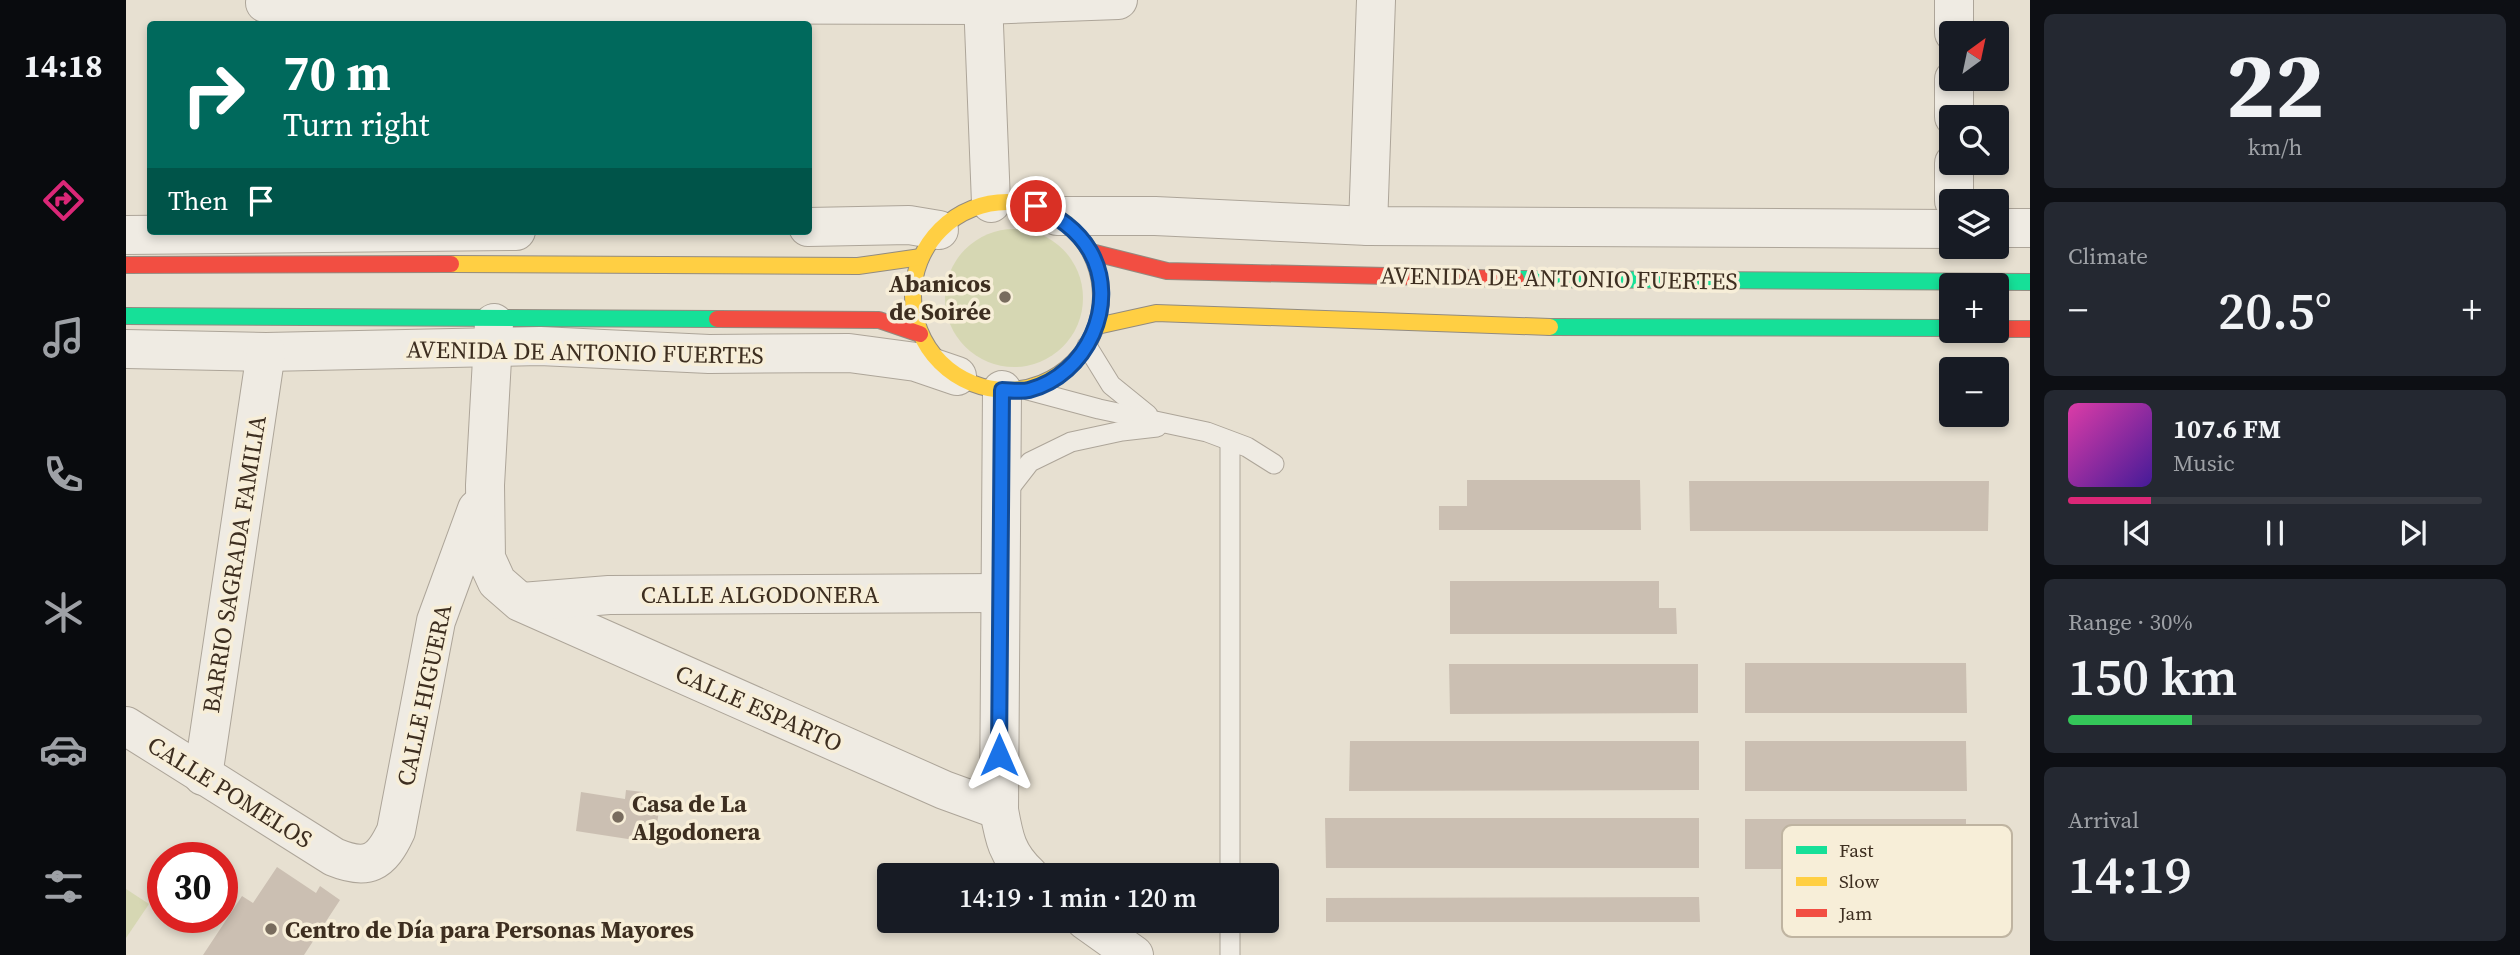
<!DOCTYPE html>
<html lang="en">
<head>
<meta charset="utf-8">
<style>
	:root { --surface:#171b24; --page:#242831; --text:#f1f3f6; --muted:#9ea1a6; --line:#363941; --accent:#db2777 }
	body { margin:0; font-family:"Source Serif 4",serif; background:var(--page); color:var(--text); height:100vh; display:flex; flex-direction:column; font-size:26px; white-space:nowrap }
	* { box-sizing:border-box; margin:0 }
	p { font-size:23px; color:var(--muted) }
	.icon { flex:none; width:38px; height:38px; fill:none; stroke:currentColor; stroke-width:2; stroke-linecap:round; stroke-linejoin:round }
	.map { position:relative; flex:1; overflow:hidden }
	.drawer { display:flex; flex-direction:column; gap:14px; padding:14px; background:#0d0f14; width:490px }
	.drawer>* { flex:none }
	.guide { position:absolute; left:21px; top:21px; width:665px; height:214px; border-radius:7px; box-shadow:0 4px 10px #0003; background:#00695c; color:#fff; overflow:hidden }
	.needle { width:46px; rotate:33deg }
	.controls { position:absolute; left:1813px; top:21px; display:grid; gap:14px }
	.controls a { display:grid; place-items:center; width:70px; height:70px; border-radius:7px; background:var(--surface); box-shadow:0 4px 10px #0003; font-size:35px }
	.speed { position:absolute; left:21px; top:842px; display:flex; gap:14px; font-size:35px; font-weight:700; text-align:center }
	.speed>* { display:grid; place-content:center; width:91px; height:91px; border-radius:50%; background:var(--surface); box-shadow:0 4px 10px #0003; line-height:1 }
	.speed .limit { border:10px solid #d22; background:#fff; color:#111 }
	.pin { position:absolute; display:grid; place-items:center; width:60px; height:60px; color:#fff; margin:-30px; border:4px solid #fff; border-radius:50%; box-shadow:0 2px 7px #0007 }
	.me { position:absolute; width:77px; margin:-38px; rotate:0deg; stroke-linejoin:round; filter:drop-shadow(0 0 5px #0008) }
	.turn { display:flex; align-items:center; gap:24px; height:147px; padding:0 21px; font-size:32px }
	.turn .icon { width:91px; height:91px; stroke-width:2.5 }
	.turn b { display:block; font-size:49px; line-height:60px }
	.then { display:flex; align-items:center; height:66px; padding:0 21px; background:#0003; gap:14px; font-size:26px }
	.big { font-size:52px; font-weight:600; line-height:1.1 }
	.drawer .tile { flex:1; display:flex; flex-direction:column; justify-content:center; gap:10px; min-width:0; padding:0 24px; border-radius:10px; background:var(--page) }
	.drawer .dial { align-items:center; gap:0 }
	.dial b { font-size:91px; line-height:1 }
	.song { display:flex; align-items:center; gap:21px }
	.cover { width:84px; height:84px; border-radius:10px; background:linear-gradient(135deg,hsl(320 70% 55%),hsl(260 70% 35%)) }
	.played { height:7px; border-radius:4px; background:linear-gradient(90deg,var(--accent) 20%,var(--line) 20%) }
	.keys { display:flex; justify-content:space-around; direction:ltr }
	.heat { display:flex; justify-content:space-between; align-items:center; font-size:38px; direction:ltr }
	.charge { height:10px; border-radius:5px; background:linear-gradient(90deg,#34c759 30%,var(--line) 0) }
	.trip { position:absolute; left:751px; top:863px; width:402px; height:70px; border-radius:7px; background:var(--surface); box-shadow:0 4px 10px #0003; font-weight:600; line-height:70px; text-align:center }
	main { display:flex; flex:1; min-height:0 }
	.dock { display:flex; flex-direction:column; width:126px; justify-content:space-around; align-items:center; background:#090b0e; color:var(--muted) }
	.dock .icon { width:49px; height:49px }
	.dock .active { color:var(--accent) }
	.dock b { font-size:32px; color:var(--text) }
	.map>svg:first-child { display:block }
	.green { fill:#d6d7b3 }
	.building { fill:#cbbfb2 }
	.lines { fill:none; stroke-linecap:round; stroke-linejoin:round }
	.lane-casing { stroke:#ada599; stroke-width:21 }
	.street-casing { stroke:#ada599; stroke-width:40 }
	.fast-casing { stroke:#928b80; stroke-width:18 }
	.slow-casing { stroke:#928b80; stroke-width:18 }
	.jam-casing { stroke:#928b80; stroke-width:18 }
	.lane { stroke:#efebe3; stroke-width:19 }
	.street { stroke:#efebe3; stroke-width:38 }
	.fast { stroke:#16e098; stroke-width:16 }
	.slow { stroke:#ffcf43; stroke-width:16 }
	.jam { stroke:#f24e42; stroke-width:16 }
	.route-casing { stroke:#114b97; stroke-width:18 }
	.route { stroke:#1a73e8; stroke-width:12 }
	.poi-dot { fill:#786c5e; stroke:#f7eed8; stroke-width:2.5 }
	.labels { text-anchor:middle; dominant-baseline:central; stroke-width:7; stroke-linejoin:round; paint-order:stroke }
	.street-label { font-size:24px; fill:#3d2e20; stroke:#f7eed8 }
	.poi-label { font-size:24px; font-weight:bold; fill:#3d2e20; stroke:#f7eed8; text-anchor:start }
	.key { fill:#f7eed8; stroke:#bfb4a1; stroke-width:2 }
	.key-label { font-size:19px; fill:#3d2e20 }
</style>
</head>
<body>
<main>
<nav class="dock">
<b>14:18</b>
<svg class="icon active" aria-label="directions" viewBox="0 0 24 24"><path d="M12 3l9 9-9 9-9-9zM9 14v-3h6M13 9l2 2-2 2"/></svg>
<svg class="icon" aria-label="music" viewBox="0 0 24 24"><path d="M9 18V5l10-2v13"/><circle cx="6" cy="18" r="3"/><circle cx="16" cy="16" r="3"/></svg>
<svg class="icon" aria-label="phone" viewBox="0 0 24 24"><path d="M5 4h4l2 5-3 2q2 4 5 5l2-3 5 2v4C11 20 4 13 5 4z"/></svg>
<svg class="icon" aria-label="climate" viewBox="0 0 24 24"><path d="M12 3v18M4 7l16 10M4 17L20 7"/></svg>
<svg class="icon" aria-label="car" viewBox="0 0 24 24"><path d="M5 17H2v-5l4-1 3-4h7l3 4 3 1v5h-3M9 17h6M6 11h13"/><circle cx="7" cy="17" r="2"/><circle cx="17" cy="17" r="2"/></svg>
<svg class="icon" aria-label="filters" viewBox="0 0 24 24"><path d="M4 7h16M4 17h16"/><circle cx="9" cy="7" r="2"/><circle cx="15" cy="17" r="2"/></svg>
</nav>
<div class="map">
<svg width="1904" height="955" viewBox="0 0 1904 955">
	<rect width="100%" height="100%" fill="#e7e0d1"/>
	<g class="green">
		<circle cx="888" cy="298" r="69"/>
		<polygon points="0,889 23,904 0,938"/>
	</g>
	<g class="building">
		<polygon points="1341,480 1514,480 1515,530 1313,530 1313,506 1341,506"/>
		<polygon points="1563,481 1863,481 1862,531 1564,531"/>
		<polygon points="1324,581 1533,581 1533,608 1550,608 1551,634 1324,634"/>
		<polygon points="1619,663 1840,663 1841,713 1619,713"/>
		<polygon points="1323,664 1572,664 1572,713 1324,714"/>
		<polygon points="1224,741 1573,741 1573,790 1223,791"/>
		<polygon points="1619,741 1840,741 1841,791 1619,791"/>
		<polygon points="500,790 517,792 516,801 534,804 528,843 450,831 455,792 499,799"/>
		<polygon points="1199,818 1573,818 1573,868 1200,868"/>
		<rect x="1619" y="819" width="221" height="50"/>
		<polygon points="151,867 190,893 194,886 214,900 178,955 77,955 116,896 127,903"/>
		<polygon points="1573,897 1574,922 1200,922 1200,898"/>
	</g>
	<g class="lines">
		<g class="lane-casing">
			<g id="lane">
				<polyline points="961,346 985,385 1022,415"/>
				<polyline points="902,390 973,409 1081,432 1121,447 1148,464"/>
				<polyline points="880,493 904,462 945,442 996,431 1031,427"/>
				<polyline points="1104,875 1104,442"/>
				<polyline points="1104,955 1104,920"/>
			</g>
		</g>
		<g class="street-casing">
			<g id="street">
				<polyline points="857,0 865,203"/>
				<polyline points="139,3 857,5 992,0"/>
				<polyline points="1828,33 1828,0"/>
				<polyline points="1828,117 1828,79"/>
				<polyline points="1828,201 1828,163"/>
				<polyline points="931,216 1029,216 1242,226 1825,229"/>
				<polyline points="1242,226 1250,0"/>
				<polyline points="682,227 783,225 813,230"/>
				<polyline points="1871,228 1904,228"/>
				<polyline points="0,235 390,231"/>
				<polyline points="368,323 359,485 360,558 371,582 394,602 818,790 873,810"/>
				<polyline points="0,349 140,352 414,346 583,354 723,353 790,362 831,376"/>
				<path d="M876,390L873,810C878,838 881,855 903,875"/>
				<polyline points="396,602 483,595 873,593"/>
				<path d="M0,726L208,857C242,871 255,863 270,831L310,621L351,509"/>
				<polyline points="77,776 140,352"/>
				<polyline points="959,920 1008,955"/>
			</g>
		</g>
		<g class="fast-casing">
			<g id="fast">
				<polyline points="1390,279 1904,282"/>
				<polyline points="0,316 591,319"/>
				<polyline points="1424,327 1825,328"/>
			</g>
		</g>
		<g class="slow-casing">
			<g id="slow">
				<circle cx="881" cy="296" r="94"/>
				<polyline points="325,264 732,266 795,257"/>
				<polyline points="971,326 1030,313 1424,327"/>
			</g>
		</g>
		<g class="jam-casing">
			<g id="jam">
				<polyline points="965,252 1041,271 1390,279"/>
				<polyline points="0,265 325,264"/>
				<polyline points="591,319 753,320 794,334"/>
				<polyline points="1871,329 1904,329"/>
			</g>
		</g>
		<use href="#lane" class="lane"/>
		<use href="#street" class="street"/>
		<use href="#fast" class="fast"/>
		<use href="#slow" class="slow"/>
		<use href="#jam" class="jam"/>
	</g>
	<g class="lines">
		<g class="route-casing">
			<path id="route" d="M873,755L876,390C884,390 895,392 903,390C961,375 994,303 964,251C951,229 932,217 910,206"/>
		</g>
		<use href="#route" class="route"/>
	</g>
	<g class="poi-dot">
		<circle cx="879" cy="297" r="7"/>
		<circle cx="492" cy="817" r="7"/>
		<circle cx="145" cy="929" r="7"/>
	</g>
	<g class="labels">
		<g class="street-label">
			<text transform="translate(1433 278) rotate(1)">AVENIDA DE ANTONIO FUERTES</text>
			<text transform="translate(459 352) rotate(1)">AVENIDA DE ANTONIO FUERTES</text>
			<text transform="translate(108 564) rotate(-81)">BARRIO SAGRADA FAMILIA</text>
			<text x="634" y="594">CALLE ALGODONERA</text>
			<text transform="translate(298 695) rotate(-78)">CALLE HIGUERA</text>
			<text transform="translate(633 708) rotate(24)">CALLE ESPARTO</text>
			<text transform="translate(104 792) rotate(32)">CALLE POMELOS</text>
		</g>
		<g class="poi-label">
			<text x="865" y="283" text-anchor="end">Abanicos<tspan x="865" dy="28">de Soirée</tspan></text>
			<text x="506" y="803">Casa de La<tspan x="506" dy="28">Algodonera</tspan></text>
			<text x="159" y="929">Centro de Día para Personas Mayores</text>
		</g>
	</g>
	<rect x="1656" y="825" width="230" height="112" rx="10" class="key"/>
	<rect x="1670" y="846" width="31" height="8" fill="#16e098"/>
	<rect x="1670" y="877" width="31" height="9" fill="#ffcf43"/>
	<rect x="1670" y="909" width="31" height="8" fill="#f24e42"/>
	<g class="key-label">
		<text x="1713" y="857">Fast</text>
		<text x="1713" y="888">Slow</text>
		<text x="1713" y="920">Jam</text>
	</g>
</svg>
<div class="controls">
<a><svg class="needle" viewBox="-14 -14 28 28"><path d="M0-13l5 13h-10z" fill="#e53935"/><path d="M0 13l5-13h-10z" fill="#9ea1a6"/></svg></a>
<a><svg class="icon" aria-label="search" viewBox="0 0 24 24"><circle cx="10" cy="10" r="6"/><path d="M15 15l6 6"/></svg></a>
<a><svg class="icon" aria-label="layers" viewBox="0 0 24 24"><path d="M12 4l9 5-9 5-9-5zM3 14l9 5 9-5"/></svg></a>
<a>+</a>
<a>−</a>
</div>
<div class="speed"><div class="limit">30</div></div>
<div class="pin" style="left:910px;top:206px;background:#d93025"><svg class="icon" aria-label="arrive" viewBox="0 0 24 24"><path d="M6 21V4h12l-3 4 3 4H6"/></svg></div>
<svg class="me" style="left:873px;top:755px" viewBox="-20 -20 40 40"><path d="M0-17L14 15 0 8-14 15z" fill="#1a73e8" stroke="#fff" stroke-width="4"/></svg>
<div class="trip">14:19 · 1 min · 120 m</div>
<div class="guide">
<div class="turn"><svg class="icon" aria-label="right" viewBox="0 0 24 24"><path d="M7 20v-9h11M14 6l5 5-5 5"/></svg><div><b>70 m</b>Turn right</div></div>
<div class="then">Then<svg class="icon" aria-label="arrive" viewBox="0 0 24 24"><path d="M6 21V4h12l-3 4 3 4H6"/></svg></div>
</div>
</div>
<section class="drawer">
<div class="tile dial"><b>22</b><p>km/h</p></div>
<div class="tile"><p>Climate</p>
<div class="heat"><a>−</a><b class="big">20.5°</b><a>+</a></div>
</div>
<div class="tile">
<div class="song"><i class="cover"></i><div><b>107.6 FM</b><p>Music</p></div></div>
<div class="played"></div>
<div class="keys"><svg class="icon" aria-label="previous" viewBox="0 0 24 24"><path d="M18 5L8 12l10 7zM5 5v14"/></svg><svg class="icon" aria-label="pause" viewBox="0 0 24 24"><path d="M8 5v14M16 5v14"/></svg><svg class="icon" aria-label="next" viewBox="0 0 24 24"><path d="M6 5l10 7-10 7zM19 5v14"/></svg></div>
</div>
<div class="tile"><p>Range · 30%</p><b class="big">150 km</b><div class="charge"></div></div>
<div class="tile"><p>Arrival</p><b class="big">14:19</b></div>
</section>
</main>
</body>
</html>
